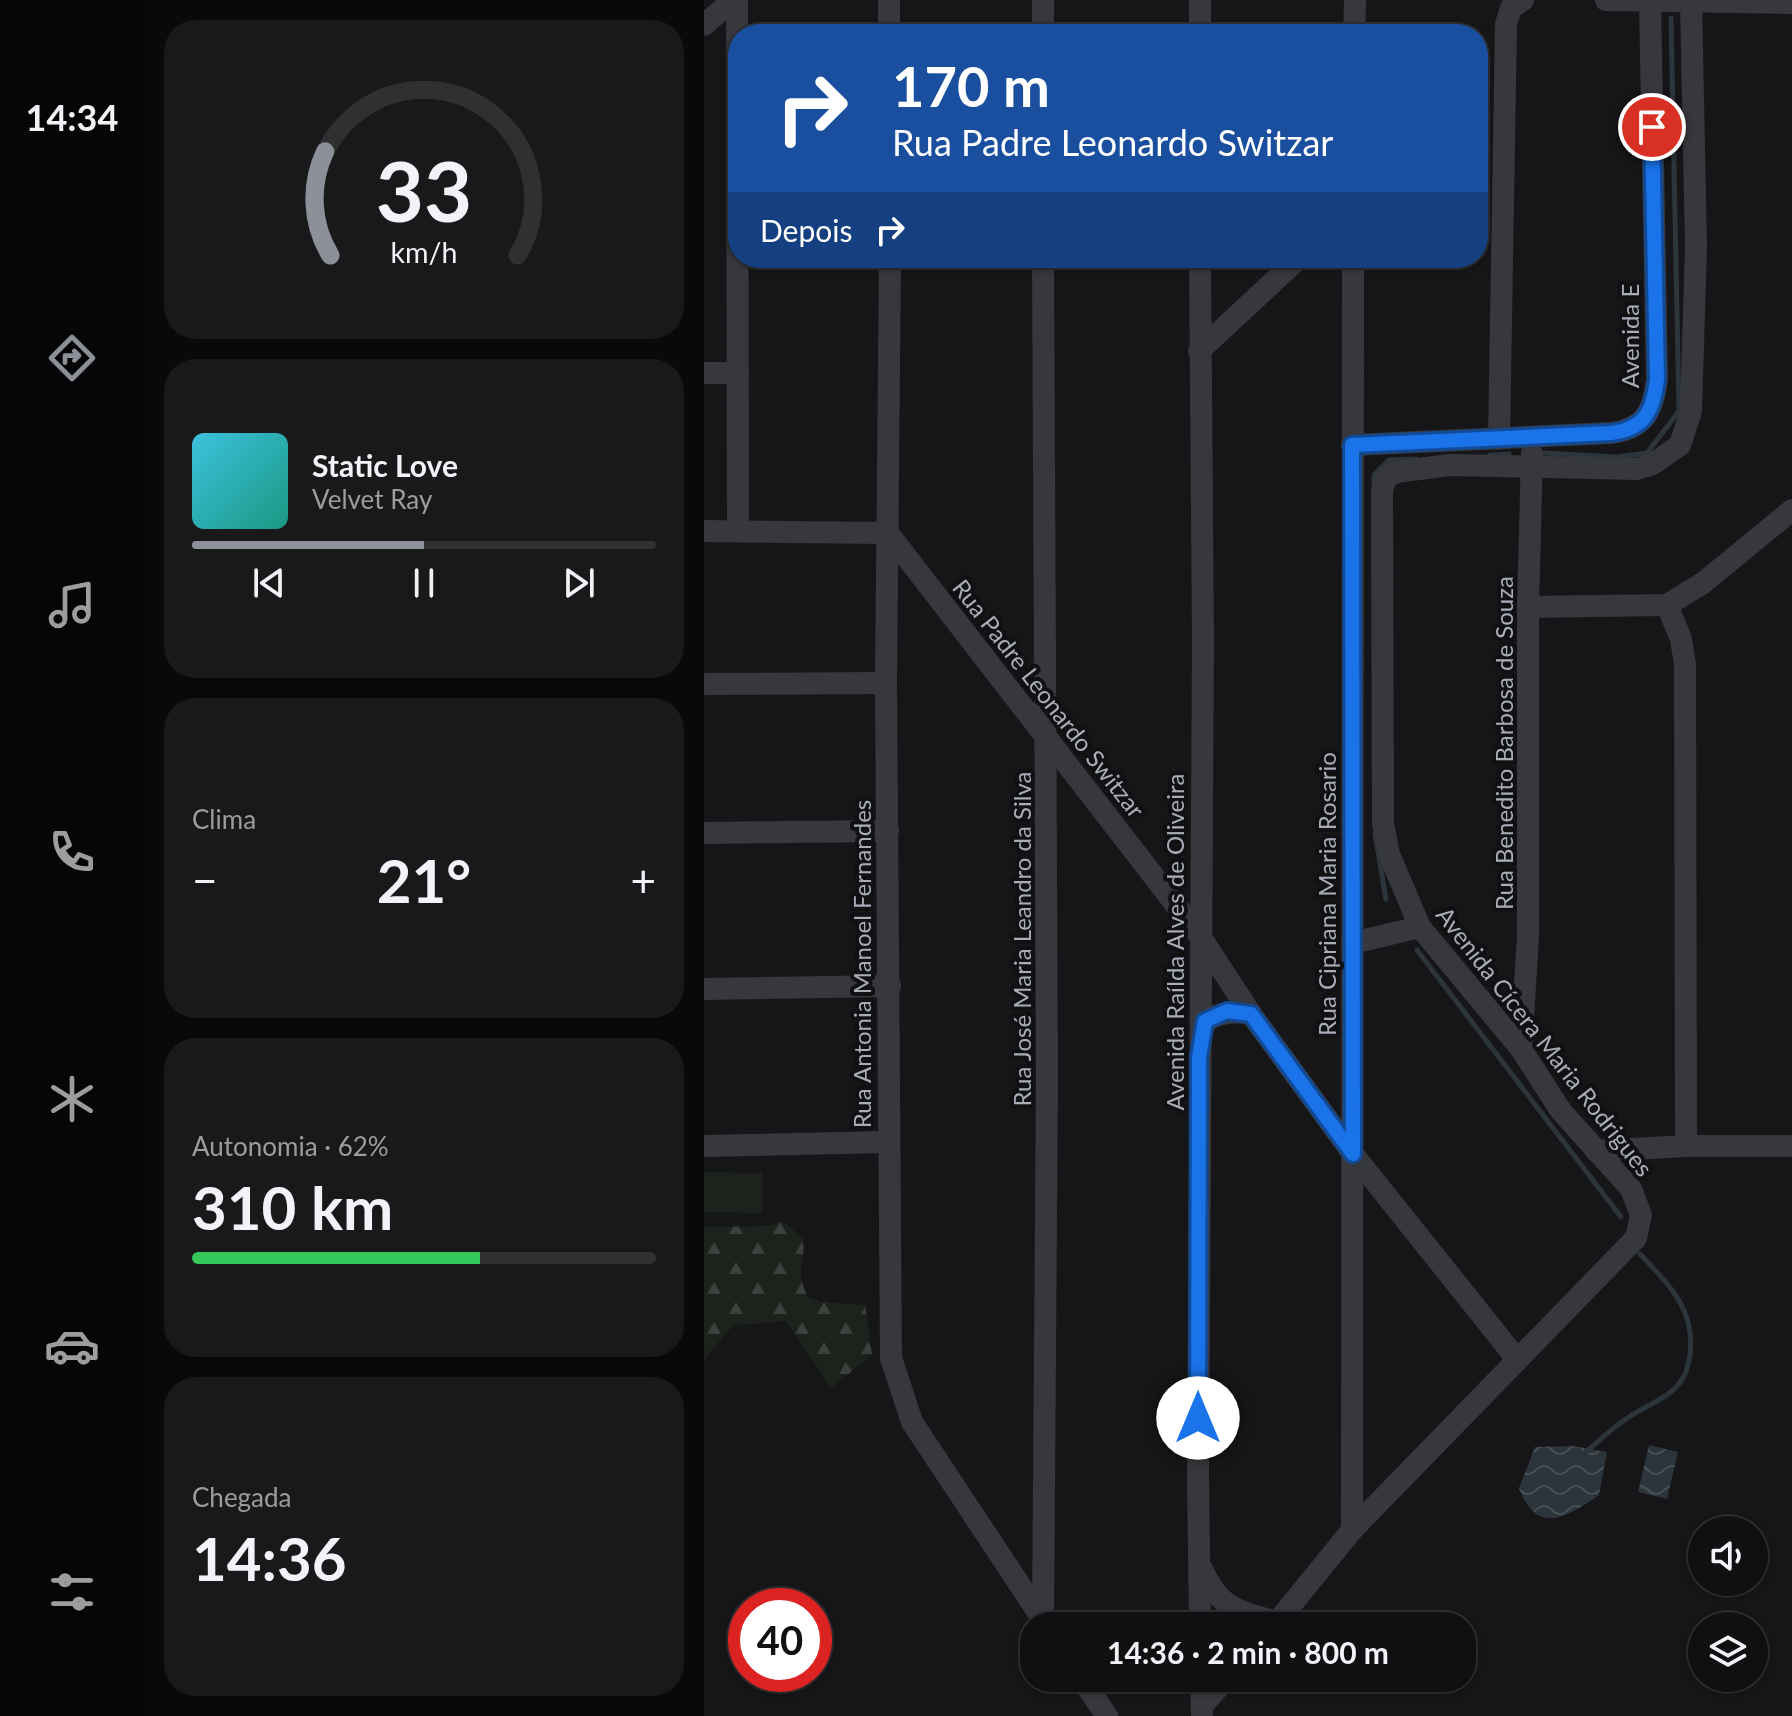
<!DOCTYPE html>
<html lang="pt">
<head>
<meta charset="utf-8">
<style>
	:root { --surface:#101012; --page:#19191b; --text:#f1f3f6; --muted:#9c9d9f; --line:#303032; --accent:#8c9099 }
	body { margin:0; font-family:Lato,sans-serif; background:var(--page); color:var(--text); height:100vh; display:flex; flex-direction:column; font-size:30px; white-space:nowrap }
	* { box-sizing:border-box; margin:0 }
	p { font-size:26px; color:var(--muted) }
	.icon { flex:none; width:44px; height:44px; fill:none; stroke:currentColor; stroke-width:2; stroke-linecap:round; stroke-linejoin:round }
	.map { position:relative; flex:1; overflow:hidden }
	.side { display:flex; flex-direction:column; gap:20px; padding:20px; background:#09090a; width:560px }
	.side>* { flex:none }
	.top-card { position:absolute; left:24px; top:24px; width:760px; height:244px; border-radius:32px; box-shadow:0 2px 6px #0004,0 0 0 2px var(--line); background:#1a4fa0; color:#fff; overflow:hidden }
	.tools { position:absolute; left:984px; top:1516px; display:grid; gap:16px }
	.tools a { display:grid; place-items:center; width:80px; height:80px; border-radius:50%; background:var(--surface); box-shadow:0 2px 6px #0004,0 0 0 2px var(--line); font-size:40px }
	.speed { position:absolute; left:24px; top:1588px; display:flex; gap:16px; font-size:40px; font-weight:700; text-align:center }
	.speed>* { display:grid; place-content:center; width:104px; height:104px; border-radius:50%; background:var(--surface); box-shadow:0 2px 6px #0004,0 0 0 2px var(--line); line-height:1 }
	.speed .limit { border:12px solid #d22; background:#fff; color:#111 }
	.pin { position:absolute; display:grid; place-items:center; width:68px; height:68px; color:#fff; margin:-34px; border:4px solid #fff; border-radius:50%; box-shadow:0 2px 8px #0007 }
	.me { position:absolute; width:88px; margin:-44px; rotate:0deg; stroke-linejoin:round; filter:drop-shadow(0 0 6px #0008) }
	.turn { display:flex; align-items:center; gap:28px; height:168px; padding:0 32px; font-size:36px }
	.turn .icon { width:104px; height:104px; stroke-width:2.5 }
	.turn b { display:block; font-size:56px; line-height:68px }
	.then { display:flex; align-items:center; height:76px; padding:0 32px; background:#0003; gap:16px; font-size:30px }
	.big { font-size:60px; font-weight:700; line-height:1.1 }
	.side .widget { flex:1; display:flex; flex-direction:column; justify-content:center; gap:12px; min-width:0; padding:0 28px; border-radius:32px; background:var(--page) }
	.side .dial { align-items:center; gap:0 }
	.dial svg { height:208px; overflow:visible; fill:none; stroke:var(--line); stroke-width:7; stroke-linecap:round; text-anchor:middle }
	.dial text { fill:var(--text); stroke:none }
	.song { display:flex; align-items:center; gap:24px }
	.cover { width:96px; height:96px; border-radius:12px; background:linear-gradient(135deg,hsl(190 70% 55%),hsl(170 70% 35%)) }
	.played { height:8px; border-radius:4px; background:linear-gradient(90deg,var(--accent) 50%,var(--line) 50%) }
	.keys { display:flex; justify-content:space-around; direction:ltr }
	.heat { display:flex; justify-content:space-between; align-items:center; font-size:44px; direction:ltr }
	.charge { height:12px; border-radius:6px; background:linear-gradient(90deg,#34c759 62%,var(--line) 0) }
	.trip { position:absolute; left:316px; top:1612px; width:456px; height:80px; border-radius:32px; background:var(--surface); box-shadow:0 2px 6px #0004,0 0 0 2px var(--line); font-weight:700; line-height:80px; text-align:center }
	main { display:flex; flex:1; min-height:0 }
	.dock { display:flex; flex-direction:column; width:144px; justify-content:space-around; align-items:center; background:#060607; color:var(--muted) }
	.dock .icon { width:56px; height:56px }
	.dock .active { color:var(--accent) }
	.dock b { font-size:36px; color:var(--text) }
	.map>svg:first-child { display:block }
	.forest { fill:url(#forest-firs) }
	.pitch { fill:#1c231d }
	.water { fill:url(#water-waves) }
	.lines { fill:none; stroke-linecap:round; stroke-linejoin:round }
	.stream { stroke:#2c353c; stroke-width:5 }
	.minor { stroke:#37383d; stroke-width:22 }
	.route-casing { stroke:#114b97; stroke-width:20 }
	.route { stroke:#1a73e8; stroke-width:14 }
	.labels { text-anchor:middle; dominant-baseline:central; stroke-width:8; stroke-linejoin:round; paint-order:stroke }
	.street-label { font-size:24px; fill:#a8adb8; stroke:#111113 }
</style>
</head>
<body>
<main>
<nav class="dock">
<b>14:34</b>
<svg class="icon active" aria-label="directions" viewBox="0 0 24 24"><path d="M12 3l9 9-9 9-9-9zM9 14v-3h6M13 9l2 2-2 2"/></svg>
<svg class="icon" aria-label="music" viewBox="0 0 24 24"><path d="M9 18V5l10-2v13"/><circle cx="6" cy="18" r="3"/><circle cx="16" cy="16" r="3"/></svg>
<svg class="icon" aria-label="phone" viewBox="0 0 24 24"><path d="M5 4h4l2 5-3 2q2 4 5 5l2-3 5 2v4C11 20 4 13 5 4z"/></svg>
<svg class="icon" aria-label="climate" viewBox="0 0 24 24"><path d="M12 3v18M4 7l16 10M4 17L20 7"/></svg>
<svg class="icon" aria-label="car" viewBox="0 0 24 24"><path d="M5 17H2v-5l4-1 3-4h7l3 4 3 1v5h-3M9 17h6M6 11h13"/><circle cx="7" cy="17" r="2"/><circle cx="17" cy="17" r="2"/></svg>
<svg class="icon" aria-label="filters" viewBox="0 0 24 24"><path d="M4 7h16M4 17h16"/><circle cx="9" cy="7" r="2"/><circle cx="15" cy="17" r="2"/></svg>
</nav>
<section class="side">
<div class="widget dial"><svg viewBox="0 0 100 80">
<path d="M14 69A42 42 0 1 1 86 69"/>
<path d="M14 69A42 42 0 0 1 12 29" stroke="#8c9099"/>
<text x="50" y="56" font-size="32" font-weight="700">33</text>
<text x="50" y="72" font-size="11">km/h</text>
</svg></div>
<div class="widget">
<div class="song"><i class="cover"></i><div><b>Static Love</b><p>Velvet Ray</p></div></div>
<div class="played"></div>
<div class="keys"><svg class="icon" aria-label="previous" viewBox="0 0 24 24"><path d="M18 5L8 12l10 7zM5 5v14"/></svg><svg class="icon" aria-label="pause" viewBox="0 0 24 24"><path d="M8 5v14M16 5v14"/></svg><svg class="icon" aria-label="next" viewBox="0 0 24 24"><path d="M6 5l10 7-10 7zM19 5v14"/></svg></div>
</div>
<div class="widget"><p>Clima</p>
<div class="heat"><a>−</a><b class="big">21°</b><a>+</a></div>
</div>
<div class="widget"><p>Autonomia · 62%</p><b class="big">310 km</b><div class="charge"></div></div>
<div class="widget"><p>Chegada</p><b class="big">14:36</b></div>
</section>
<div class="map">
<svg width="1088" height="1716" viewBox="0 0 1088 1716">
	<defs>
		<pattern id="forest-firs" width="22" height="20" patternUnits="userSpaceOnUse" patternTransform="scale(2)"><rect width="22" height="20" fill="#1c231d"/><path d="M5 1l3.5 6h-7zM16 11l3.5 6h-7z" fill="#3a403c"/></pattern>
		<pattern id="water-waves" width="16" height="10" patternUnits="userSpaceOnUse" patternTransform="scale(2)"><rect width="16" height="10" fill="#2c353c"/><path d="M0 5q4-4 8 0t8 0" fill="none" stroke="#485056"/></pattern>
	</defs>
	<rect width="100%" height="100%" fill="#161618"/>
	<path class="forest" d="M79,1221L99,1239C102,1267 90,1269 104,1297L118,1302L161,1305L168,1355L127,1388L82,1321L29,1325L0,1360V1227L64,1226Z"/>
	<polygon class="pitch" points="0,1172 58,1173 58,1213 0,1212"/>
	<g class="water">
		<polygon points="945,1445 974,1452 963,1499 934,1492"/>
		<path d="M868,1446L903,1452L895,1495C863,1517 833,1537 815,1488L831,1447Z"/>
	</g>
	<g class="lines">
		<g class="stream">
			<polyline points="840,453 913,457 943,453 975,411 967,18"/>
			<polyline points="786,455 805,454"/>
			<polyline points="670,484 670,475 685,460 712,459"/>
			<polyline points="671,834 682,899"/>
			<polyline points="713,950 917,1217"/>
			<path d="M882,1452C896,1440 909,1427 925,1417C938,1408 954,1402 967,1392C980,1381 984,1370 986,1354C992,1310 964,1284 936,1254"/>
		</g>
		<g class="minor">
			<polyline points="33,0 34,531"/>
			<polyline points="185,0 185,34"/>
			<polyline points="902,0 1088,3"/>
			<polyline points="0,25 29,0"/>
			<polyline points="339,34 339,0"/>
			<polyline points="496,34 496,0"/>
			<polyline points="650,34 651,0"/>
			<polyline points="186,258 182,683 187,1358 208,1422 343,1626"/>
			<polyline points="495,351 595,258"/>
			<polyline points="0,373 34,373"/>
			<polyline points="795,439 802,24 807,8 819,0"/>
			<path d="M648,445L907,433C941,429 949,411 953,379L946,0"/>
			<polyline points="0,531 184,533 496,936 547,1014 649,1154 812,1358"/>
			<polyline points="963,605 977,639 981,664 982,1146"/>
			<polyline points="824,607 963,605 999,583 1088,510"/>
			<polyline points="0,684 182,683"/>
			<polyline points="0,833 184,831"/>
			<polyline points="648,943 716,927"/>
			<polyline points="0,989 186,986"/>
			<path d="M497,1033L501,1021C518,1012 528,1011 547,1014"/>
			<polyline points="817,1049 824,937 824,607 828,454"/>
			<polyline points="0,1146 183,1142"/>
			<polyline points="892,1151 982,1146 1088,1146"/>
			<polyline points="648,1530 649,258"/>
			<path d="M498,1569C516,1609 533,1611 573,1622"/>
			<polyline points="339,1620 343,1079 339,258"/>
			<polyline points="496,1626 494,1477 499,642 496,258"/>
			<polyline points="570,1626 648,1530 932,1238 937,1215 927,1189 857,1111 817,1049 716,927 685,854 679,824 678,490 682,478 692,472 746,465 933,469 949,464 976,445 987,411 992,247 987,0"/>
			<polyline points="377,1678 403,1716"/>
			<polyline points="497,1678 498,1716"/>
			<polyline points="498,1706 523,1678"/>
		</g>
	</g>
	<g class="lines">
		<g class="route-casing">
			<path id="route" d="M494,1418L495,1057L501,1021L523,1011L547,1014L649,1154L648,445L907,433C941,429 949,411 953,379L948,127"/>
		</g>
		<use href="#route" class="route"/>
	</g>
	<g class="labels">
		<g class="street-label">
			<text transform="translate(925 336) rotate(-90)">Avenida E</text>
			<text transform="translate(345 698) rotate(52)">Rua Padre Leonardo Switzar</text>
			<text transform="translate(799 743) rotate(-90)">Rua Benedito Barbosa de Souza</text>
			<text transform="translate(622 894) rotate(-90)">Rua Cipriana Maria Rosario</text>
			<text transform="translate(317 939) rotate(-90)">Rua José Maria Leandro da Silva</text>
			<text transform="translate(470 942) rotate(-90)">Avenida Raílda Alves de Oliveira</text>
			<text transform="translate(157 964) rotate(-90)">Rua Antonia Manoel Fernandes</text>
			<text transform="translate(841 1041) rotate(52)">Avenida Cícera Maria Rodrigues</text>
		</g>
	</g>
</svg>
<div class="tools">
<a><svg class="icon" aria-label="sound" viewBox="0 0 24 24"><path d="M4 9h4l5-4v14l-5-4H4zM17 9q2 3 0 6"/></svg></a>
<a><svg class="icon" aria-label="layers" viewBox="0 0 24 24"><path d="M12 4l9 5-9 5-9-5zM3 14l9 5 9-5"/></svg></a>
</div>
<div class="speed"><div class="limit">40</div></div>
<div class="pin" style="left:948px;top:127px;background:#d93025"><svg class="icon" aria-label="arrive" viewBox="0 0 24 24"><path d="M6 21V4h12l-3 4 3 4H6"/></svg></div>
<svg class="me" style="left:494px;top:1418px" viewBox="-20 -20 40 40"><circle r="19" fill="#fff"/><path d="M0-13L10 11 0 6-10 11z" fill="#1a73e8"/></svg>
<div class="trip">14:36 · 2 min · 800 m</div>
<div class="top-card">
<div class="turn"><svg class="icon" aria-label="right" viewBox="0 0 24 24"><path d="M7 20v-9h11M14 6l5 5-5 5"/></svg><div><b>170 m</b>Rua Padre Leonardo Switzar</div></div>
<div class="then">Depois<svg class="icon" aria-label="right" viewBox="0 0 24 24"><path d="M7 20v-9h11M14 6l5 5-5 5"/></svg></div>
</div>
</div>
</main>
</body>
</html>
